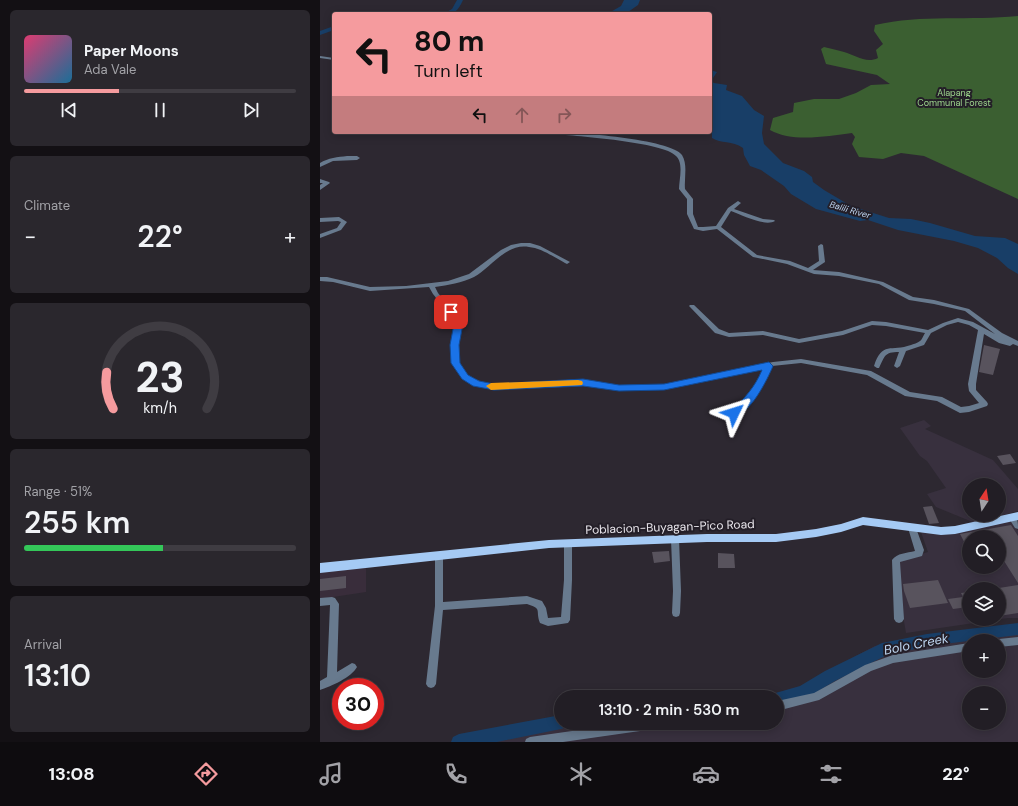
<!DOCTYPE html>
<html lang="en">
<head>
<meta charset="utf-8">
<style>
	:root { --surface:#221e25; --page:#2a272d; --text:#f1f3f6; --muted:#a2a2a7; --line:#3f3c42; --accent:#f59b9e }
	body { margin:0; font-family:"DM Sans",sans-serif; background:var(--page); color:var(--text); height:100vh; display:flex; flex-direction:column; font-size:15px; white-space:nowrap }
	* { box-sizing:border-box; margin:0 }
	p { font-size:13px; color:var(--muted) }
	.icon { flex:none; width:22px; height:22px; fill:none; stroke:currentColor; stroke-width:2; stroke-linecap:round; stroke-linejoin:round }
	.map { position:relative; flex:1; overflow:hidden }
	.details { display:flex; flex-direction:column; gap:10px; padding:10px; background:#131014; width:320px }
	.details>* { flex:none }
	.guide { position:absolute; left:12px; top:12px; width:380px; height:122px; border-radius:4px; box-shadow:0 2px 10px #0003,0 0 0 1px var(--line); background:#f59b9e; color:#111; overflow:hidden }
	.needle { width:26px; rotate:12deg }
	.controls { position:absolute; left:642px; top:478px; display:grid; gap:8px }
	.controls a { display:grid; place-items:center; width:44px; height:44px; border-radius:50%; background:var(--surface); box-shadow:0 2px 10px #0003,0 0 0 1px var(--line); font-size:20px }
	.speed { position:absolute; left:12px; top:678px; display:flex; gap:8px; font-size:20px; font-weight:700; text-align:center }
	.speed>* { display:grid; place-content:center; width:52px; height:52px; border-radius:50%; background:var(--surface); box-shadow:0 2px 10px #0003,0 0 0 1px var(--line); line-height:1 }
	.speed .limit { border:6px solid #d22; background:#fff; color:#111 }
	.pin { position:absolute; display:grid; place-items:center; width:34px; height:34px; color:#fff; margin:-17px; border-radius:8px; box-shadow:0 2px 6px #0006 }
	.me { position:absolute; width:44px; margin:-22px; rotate:49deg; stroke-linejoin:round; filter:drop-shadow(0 0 3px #0008) }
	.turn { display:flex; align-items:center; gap:14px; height:84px; padding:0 16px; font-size:18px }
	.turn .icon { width:52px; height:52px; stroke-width:2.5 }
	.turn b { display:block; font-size:28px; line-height:34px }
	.lanes { display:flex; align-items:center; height:38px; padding:0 16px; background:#0003; justify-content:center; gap:20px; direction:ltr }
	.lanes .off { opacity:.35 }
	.big { font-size:30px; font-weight:600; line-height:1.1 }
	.details .card { flex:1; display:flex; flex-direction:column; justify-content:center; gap:6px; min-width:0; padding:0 14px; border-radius:6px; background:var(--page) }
	.details .dial { align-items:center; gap:0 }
	.dial svg { height:104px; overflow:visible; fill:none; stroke:var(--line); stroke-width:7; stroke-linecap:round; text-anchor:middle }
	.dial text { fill:var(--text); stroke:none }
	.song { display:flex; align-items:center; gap:12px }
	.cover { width:48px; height:48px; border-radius:6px; background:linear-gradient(135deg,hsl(340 70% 55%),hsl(200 70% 35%)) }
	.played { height:4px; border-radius:2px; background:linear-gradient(90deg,var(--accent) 35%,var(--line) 35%) }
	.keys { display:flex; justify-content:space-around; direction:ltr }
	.heat { display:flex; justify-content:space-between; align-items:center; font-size:22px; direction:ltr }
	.charge { height:6px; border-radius:3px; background:linear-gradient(90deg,#34c759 51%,var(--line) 0) }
	.trip { position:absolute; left:234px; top:690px; width:230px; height:40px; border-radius:20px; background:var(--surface); box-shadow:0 2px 10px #0003,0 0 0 1px var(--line); font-weight:600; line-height:40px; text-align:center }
	.dock { display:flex; height:64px; justify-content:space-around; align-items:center; background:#0e0c0f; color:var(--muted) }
	.dock .icon { width:28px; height:28px }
	.dock .on { color:var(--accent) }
	.dock b { font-size:18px; color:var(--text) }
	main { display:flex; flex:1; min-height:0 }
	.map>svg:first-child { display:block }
	.commercial { fill:#392d3b }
	.built { fill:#38303e; fill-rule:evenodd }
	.forest { fill:#3b5f31 }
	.water { fill:#183e67 }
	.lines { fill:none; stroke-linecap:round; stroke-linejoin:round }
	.river { fill:#183e67; fill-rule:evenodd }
	.building { fill:#58535d }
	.minor { fill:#687a8e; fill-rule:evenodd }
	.major { fill:#a5caf4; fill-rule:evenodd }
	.route { fill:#1a73e8; stroke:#114b97 }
	.slow { fill:#f59e0b }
	.labels { text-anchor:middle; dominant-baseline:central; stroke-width:4; stroke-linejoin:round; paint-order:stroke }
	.far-park-label { font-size:9px; fill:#9dd58d; stroke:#231e27 }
	.far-water-label { font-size:9px; font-style:italic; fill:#bfd6f1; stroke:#231e27 }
	.near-street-label { font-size:12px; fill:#e8e5eb; stroke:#231e27 }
	.near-water-label { font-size:13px; font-style:italic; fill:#bfd6f1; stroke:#231e27 }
</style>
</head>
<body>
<main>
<section class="details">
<div class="card">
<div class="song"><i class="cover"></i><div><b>Paper Moons</b><p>Ada Vale</p></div></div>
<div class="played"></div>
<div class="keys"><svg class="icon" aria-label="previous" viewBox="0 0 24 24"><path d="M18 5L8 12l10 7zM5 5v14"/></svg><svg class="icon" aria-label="pause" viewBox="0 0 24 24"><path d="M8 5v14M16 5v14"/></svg><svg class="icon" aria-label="next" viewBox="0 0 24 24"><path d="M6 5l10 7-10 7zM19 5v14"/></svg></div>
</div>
<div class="card"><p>Climate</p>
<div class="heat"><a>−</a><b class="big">22°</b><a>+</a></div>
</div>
<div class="card dial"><svg viewBox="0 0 100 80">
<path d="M14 69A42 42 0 1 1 86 69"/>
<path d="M14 69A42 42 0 0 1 9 41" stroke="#f59b9e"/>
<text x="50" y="56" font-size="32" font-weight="700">23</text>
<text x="50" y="72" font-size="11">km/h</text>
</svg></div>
<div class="card"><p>Range · 51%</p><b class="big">255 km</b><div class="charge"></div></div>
<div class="card"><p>Arrival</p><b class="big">13:10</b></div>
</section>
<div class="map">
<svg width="698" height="742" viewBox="0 0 698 742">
	<rect width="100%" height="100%" fill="#2d2831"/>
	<polygon class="commercial" points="46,568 46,592 0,599 0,572"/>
	<g class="built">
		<path d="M604,420L611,426L605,429L673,460L698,489V511L655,523L616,507L607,494L626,488L607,461L600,456L580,428ZM649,485H679V515H649Z"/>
		<path d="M690,521L698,530V618H688L586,633L578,587L577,561L608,552L601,532ZM649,537H679V567H649ZM649,589H679V619H649Z"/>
		<path d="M682,627H698V742H154L269,723H457V697H429L468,692L482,688L534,657L555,646L598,638ZM649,641H679V671H649ZM649,693H679V723H649Z"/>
	</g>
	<path class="forest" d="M698,16V199L604,156L581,153L563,159L539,157L532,144L535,137L532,133C507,136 473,143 450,130L453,118L473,112L474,103L494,99H519L536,93L551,85L570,84L557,75L506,64L501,49L504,47C511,49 518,50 524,52C535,55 546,64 558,58L556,50L563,44L554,31L555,25C602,14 650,21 698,16Z"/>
	<g class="water">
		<polygon points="304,0 320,0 318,5 308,12 308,14 287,14 301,6"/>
		<path d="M390,70L397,72L391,81L394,83L407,85L406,90L422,96L434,110L444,116L442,133L444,144L463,163L484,171L492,177L493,182L504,190L531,206L569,218L591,219L610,223L655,236L685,238L698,244V274L688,268L677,258L658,248L634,241L578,230L548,220L540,221L496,209L471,194L464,186L441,170L430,166L424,155L423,148C412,140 401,144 392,138V132L390,130Z"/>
	</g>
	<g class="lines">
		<g class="river">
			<path d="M137,0H143C138,11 135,14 123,14L132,9Z"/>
			<polygon points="14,26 14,30 0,35 0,31"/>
			<polygon points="698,623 698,635 607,646 565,656 515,681 490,696 470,704 457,706 457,697 450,697 452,694 480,686 505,671 562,643 607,634"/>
			<polygon points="415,690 433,690 438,692 441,697 407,697 410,692"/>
			<polygon points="241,715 241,723 248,723 247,727 241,729 177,742 131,742 133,737 139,734"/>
		</g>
	</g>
	<g class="building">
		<polygon points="664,345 680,349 673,375 659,372"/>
		<polygon points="690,454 696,463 683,465 677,456"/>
		<polygon points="612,506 619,523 609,524 603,507"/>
		<polygon points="691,525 698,536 698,583 679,553 679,537 649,537 649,551 640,534"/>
		<polygon points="349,551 350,561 334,563 332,552"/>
		<polygon points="398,553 414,554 415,568 398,568"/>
		<polygon points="26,576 26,588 0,591 0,579"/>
		<polygon points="618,580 628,603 590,608 584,591 583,584"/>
		<polygon points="698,585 698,613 679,616 679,588"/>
		<polygon points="649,592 649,609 648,607 633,609 628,599 643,597 641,593"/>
	</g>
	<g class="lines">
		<g class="minor">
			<polygon points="0,56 14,58 14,60 0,58"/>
			<path d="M232,132C254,132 351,139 362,155C368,165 364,178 365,189L373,199V214L378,227H383L396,226L408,208L418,201L421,203L414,209L443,219L454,220L455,221C445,227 422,215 411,211L401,227L437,255L470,261L488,268L499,261L498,246L501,244L503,245L505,262L493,270L519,272L563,282L593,297L614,300L649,309L682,333L698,341V346L693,344L690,346L679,343L664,334L656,384V390L667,402L668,404L667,406L649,412L640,413L617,401L585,396L547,375L481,363L452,366C446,381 430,410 414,416L410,413L411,411C426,399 437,386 445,368L344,389L299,390L263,385L174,389L165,388L153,385L143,379L133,365L132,363V345L134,329L133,319L113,294L109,287L50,291L13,282L0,281V277H7L50,287L86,286L128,281L149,274L181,250L191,245L201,243H210L220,246L250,262L247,264L245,263C234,257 221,248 209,247C186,243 172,267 154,277C142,283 128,285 115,287L118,293L139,319L140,329L138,345V363L147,375L166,384L174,385L263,381L299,386L344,385L453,362L481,359L551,371L590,392L622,397L641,407L649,406L659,403L649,391L648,384L658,330L649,325L638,322L627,325L611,333L604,345L586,351L580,366L577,368L574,366L579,352C564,352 565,356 559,368H557L554,366C562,341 571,352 591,345C593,344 598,343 600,341C602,340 603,336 605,333L566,326L552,325L523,335L479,343L443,335L409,337L395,333L370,307L369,306L370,305H374L399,329L409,333L443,331L479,339L522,331L552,321L566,322L608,330L623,323L638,318L653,322L675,334L645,311L614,304L589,300L559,284L519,276L494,274L467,264L433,257L397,229L383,231L374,229L367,214V199L359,189C359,180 364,163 356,156C344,142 256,136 235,134Z"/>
			<path d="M27,156H37L40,158L37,160L13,161L0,167V163C8,158 18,157 27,156Z"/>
			<polygon points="0,179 9,182 10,183 0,190 0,185 3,183 0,183"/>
			<polygon points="19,217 27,222 21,230 0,238 0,234 17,228 21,222 18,221 0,222 0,218"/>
			<path d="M692,514C698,516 698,523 698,529L695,528L688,517L689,515Z"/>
			<path d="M592,525L595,526L596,528L604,550L602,556L580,562L584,619L582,622L579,623L576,622L574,619L572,560C577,553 587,553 595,551L588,528L589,526Z"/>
			<polygon points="355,536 358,537 359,539 361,591 360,613 359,616 356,617 353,616 352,613 353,591 351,539 352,537"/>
			<path d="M248,540L251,541L252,543V580L250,620L248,623L228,626L220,623C215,610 223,609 207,604L123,610L116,684L114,687L111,688L108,687L106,684L115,606V555L116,553L119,552L122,553L123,555V602L207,596L222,601L226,608L228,618L241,617L244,580V543L245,541Z"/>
			<path d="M12,597L15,598L19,604L17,672L32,663L35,664L37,667C32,677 10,687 0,690V681L7,677L10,605L0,606V598Z"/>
			<polygon points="698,637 698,645 679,647 679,641 675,641 679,639"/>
			<polygon points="649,643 649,651 573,663 551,671 499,700 457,711 457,701 494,693 545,665 573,655"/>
			<polygon points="308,723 346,723 345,726 341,728 243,742 205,742 206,739 210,737"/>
		</g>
		<polygon class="major" points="698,512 698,520 635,534 621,535 543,525 521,532 496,537 456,542 387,542 229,548 0,573 0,563 229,540 387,534 456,534 496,529 521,524 543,517 621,527 635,526"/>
	</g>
	<path class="route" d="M131,309L134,310L140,319L142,329L139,345L140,363L148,375L159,381L174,384L263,379L299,385L344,384L449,362L453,366C448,378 428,420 411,415L410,413L411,411C425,398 435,387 442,370L344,390L299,391L263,386L174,390L153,386L142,379L131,363L130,345L133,329L132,319L127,312Z"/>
	<polygon class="slow" points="258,380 262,381 263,383 262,385 171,390 166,386 171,383"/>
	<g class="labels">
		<g class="far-park-label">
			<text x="634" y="93">Alapang<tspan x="634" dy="10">Communal Forest</tspan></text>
		</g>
		<g class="far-water-label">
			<text transform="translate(530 210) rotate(16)">Balili River</text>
		</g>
		<g class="near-street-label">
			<text transform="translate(350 527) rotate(-2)">Poblacion-Buyagan-Pico Road</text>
		</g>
		<g class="near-water-label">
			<text transform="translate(596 644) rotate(-11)">Bolo Creek</text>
		</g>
	</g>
</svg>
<div class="controls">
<a><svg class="needle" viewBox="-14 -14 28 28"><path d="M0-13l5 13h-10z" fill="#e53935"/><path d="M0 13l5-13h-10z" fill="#a2a2a7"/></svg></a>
<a><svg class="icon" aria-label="search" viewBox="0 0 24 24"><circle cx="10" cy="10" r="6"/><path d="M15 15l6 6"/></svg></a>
<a><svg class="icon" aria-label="layers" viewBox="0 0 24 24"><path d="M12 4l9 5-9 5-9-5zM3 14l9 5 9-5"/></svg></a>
<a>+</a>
<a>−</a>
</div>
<div class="speed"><div class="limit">30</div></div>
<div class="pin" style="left:131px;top:312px;background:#d93025"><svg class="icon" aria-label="arrive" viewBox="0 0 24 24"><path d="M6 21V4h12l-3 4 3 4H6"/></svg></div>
<svg class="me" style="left:414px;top:413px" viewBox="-20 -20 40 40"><path d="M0-17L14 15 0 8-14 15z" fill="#1a73e8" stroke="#fff" stroke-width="4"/></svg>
<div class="trip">13:10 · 2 min · 530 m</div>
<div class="guide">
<div class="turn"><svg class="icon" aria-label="left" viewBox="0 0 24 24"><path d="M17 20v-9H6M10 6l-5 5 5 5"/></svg><div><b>80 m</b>Turn left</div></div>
<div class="lanes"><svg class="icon" aria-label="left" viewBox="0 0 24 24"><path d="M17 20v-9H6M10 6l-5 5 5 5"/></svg><svg class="icon off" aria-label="ahead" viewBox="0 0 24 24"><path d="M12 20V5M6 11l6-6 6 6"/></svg><svg class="icon off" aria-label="right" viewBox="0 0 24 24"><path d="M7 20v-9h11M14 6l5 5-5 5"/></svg></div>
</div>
</div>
</main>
<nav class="dock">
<b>13:08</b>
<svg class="icon on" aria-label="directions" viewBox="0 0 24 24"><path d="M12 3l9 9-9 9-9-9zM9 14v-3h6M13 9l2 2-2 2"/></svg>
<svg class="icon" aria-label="music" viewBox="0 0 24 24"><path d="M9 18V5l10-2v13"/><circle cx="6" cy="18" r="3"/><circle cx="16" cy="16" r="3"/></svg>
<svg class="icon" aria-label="phone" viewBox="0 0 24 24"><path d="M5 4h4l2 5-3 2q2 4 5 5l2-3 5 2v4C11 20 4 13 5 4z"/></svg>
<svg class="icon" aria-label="climate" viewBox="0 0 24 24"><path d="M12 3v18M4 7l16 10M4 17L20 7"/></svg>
<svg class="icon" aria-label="car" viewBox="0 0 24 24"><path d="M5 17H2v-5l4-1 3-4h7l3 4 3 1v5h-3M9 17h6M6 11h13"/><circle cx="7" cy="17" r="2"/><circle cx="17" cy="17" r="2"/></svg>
<svg class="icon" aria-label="filters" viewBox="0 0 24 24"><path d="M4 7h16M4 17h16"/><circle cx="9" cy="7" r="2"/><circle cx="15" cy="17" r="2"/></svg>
<b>22°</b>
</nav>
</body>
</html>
